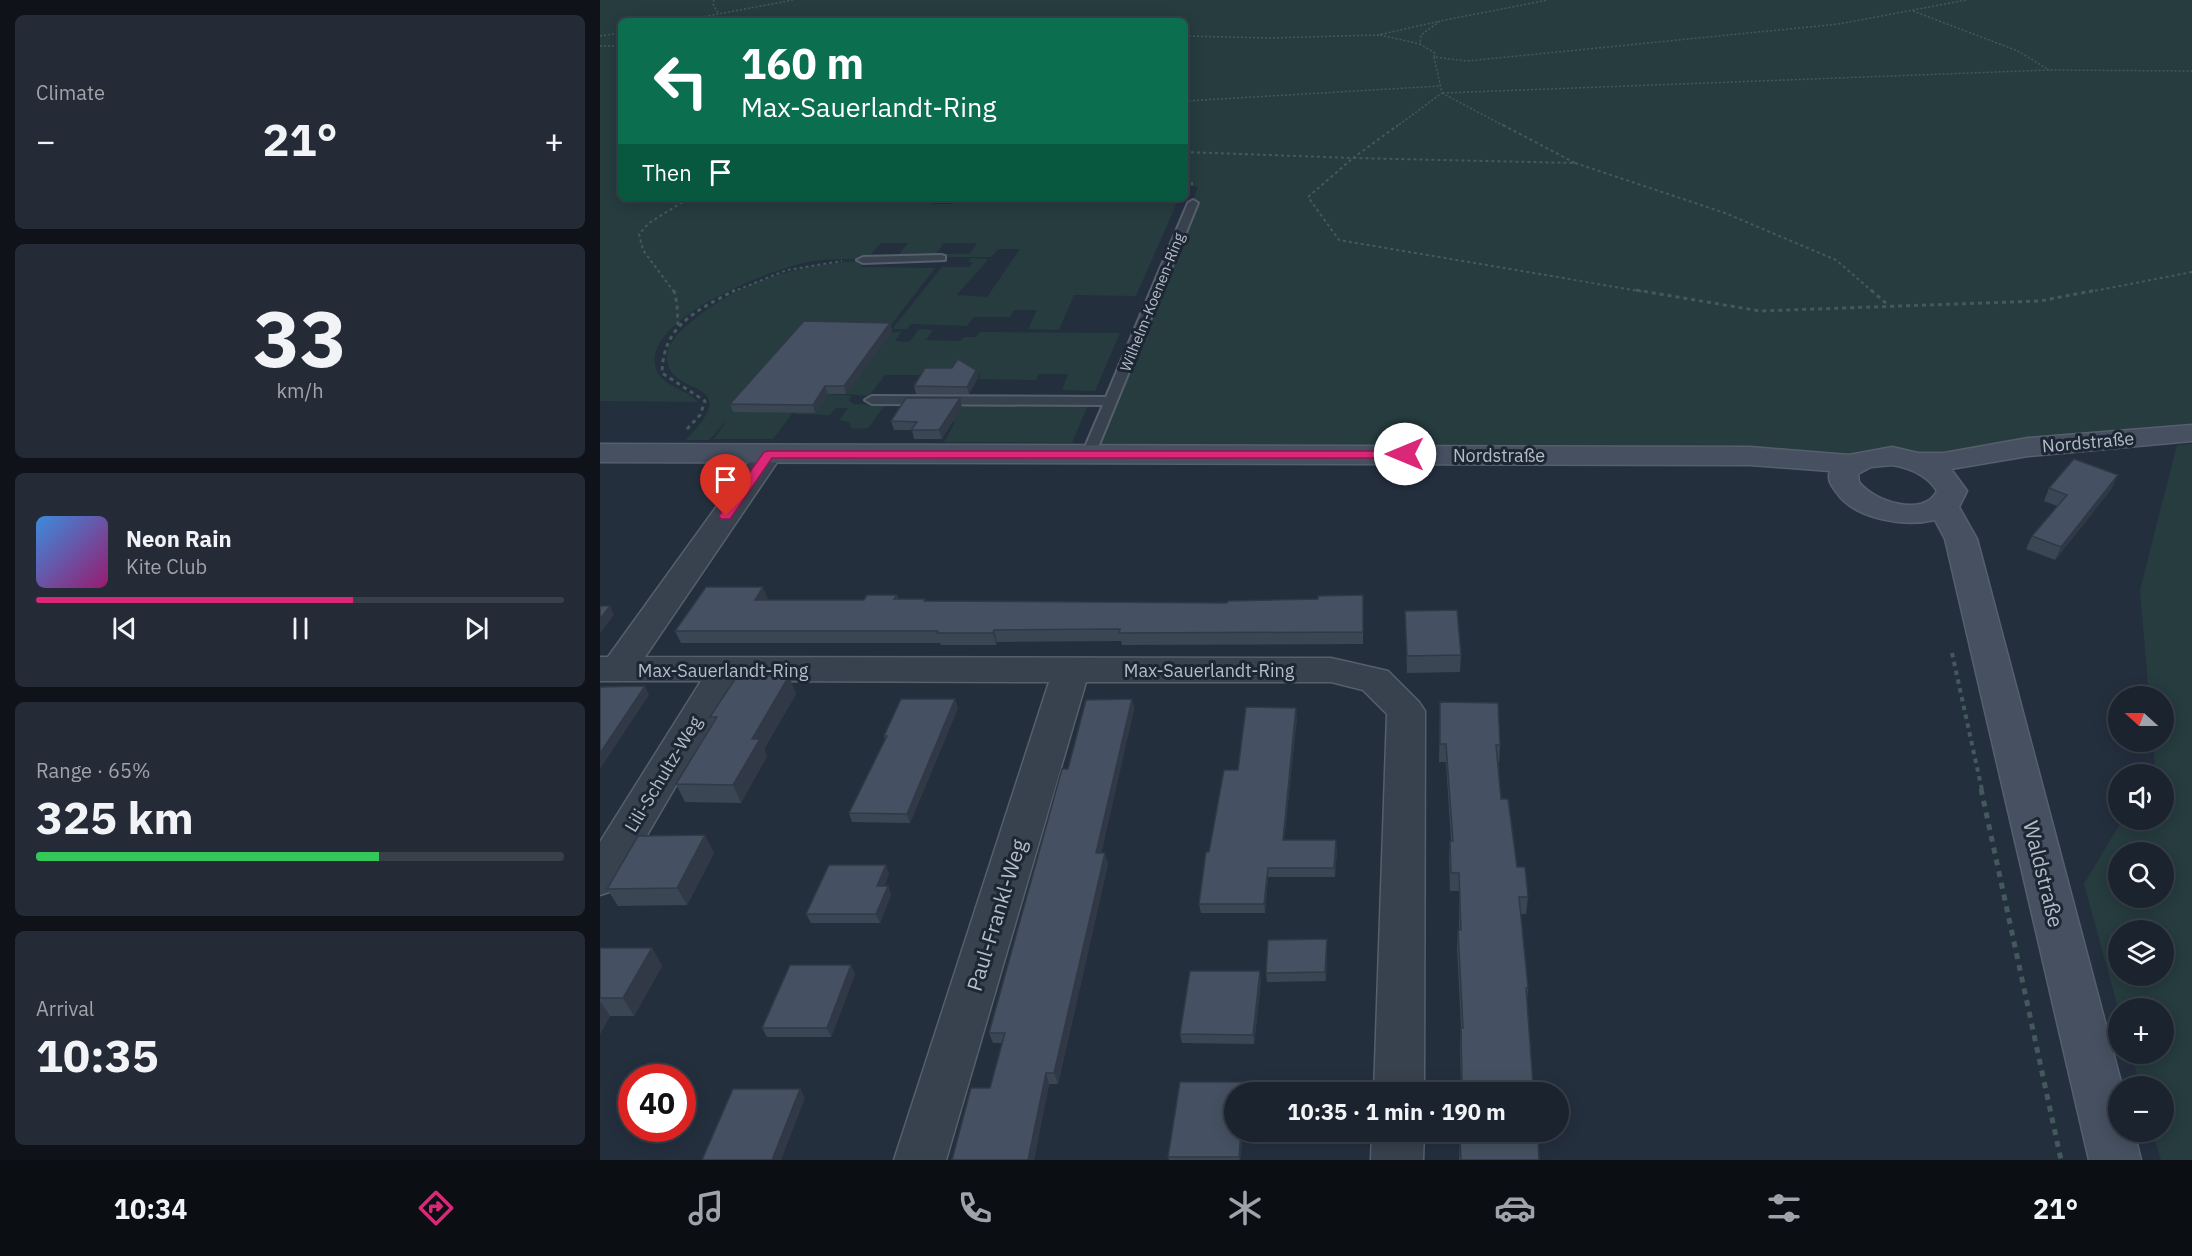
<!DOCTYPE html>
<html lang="en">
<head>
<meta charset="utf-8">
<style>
	:root { --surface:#1b232e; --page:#242b36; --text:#f1f3f6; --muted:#a0a4aa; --line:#39404a; --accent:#db2777 }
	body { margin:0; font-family:"IBM Plex Sans",sans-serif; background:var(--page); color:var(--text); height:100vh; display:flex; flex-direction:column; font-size:22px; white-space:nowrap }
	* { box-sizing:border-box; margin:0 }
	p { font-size:20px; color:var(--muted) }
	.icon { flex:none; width:33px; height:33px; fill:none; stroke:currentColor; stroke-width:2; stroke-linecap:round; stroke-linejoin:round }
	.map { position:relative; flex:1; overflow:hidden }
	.panel { display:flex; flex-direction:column; gap:15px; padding:15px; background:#0f1319; width:600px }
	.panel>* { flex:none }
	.top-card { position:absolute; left:18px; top:18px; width:570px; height:183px; border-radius:9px; box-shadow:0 3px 15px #0003,0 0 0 2px var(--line); background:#0b6e4f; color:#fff; overflow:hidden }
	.needle { width:39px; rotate:291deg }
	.tools { position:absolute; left:1508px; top:686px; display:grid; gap:12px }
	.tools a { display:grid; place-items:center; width:66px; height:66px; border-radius:50%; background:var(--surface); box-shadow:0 3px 15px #0003,0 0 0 2px var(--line); font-size:30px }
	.speed { position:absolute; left:18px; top:1064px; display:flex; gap:12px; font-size:30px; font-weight:700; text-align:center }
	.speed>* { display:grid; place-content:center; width:78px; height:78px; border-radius:50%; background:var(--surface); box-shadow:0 3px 15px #0003,0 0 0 2px var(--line); line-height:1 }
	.speed .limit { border:9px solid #d22; background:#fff; color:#111 }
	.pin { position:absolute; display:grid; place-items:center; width:51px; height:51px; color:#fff; margin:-62px -26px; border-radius:50% 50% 50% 0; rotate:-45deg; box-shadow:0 0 6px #0007 }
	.pin .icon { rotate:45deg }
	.me { position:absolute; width:66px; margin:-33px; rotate:270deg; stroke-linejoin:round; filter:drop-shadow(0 0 4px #0008) }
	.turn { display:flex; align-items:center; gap:21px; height:126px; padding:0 24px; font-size:27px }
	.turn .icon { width:78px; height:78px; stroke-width:2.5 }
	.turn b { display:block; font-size:42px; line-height:51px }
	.then { display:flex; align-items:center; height:57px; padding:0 24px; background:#0003; gap:12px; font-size:22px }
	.big { font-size:45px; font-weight:800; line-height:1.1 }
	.panel .widget { flex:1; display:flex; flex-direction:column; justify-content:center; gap:9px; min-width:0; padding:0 21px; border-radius:9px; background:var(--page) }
	.panel .dial { align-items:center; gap:0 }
	.dial b { font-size:78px; line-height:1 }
	.song { display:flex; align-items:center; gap:18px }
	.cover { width:72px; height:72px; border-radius:9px; background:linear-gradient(135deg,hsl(210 70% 55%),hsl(320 70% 35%)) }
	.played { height:6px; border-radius:3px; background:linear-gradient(90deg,var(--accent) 60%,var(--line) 60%) }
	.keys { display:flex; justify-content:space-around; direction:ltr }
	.heat { display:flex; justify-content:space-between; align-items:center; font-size:33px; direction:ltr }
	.charge { height:9px; border-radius:4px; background:linear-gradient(90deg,#34c759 65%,var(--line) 0) }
	.trip { position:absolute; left:624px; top:1082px; width:345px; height:60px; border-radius:30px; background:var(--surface); box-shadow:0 3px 15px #0003,0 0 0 2px var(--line); font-weight:800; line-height:60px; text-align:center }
	.tabs { display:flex; height:96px; justify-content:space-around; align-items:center; background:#0b0e12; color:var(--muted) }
	.tabs .icon { width:42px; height:42px }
	.tabs .active { color:var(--accent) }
	.tabs b { font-size:27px; color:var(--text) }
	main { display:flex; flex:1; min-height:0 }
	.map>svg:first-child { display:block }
	.green { fill:#263c3f; fill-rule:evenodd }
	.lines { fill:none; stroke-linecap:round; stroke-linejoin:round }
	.lane-casing { stroke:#565f6c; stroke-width:4 }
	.street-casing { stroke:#565f6c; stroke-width:3 }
	.secondary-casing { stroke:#565f6c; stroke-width:3 }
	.path-far4 { stroke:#44595c; stroke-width:1.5; stroke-dasharray:2 2; stroke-linecap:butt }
	.path-far3 { stroke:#44595c; stroke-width:2; stroke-dasharray:3 3; stroke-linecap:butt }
	.path-far2 { stroke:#44595c; stroke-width:3; stroke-dasharray:4 4; stroke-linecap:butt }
	.path-far1 { stroke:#44595c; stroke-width:4; stroke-dasharray:4.5 4.5; stroke-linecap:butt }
	.path { stroke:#44595c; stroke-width:5; stroke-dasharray:6 6; stroke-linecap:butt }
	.lane { fill:#38414e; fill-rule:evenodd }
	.street { fill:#38414e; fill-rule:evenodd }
	.secondary { fill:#465061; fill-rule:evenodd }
	.wall { fill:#3b4654 }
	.shaded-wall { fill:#303945 }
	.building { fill:#455162; stroke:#303945; stroke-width:1.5 }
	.route { fill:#db2777; stroke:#8e194d; stroke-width:1.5 }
	.labels { text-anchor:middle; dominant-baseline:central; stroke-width:6; stroke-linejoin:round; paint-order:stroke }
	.far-street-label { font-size:15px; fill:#b4bcc9; stroke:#1d2633 }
	.street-label { font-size:18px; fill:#b4bcc9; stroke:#1d2633 }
	.near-street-label { font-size:21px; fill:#b4bcc9; stroke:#1d2633 }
</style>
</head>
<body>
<main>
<section class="panel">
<div class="widget"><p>Climate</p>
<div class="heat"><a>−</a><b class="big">21°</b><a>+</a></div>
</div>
<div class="widget dial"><b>33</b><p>km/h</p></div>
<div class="widget">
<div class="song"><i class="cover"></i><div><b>Neon Rain</b><p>Kite Club</p></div></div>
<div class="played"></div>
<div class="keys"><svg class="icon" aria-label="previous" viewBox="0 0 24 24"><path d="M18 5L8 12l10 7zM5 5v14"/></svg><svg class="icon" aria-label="pause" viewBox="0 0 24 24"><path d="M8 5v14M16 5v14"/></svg><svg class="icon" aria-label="next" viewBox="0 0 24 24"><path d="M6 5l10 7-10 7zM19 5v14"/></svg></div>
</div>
<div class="widget"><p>Range · 65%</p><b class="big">325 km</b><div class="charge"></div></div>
<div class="widget"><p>Arrival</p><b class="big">10:35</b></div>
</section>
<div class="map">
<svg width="1592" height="1160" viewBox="0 0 1592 1160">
	<rect width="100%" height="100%" fill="#242f3e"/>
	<g class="green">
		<path d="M0,0H1592V429L1339,455L489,454L598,187L585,186V21H21V198H334L331,204H352L357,198H579L536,296L474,295L459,330L428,329L437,310H414L410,317H374L367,326L311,324L307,329H292L342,267H370L373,262H368L371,258L388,259C378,273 367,282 357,295L387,297L420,249H398L391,257H297L308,243H281L260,267L335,268L288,329L242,347L173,439H114L127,420L109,440H86C148,375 68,400 67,358C67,342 81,330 92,321C142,280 199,264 262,261L264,259C247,259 229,259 213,261C176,267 40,318 56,369C61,386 87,389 98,402L0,401ZM344,243H377L370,254H336Z"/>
		<polygon points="319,329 333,330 326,340 360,341 364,337 376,337 380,332 520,333 495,391 462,390 468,374 439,374 436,380 379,379 380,375 285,375 269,396 246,394 283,334 302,331 295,341 309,342"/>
		<polygon points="208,394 247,395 251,396 249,400 253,404 285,405 268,428 252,429 249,422 239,420 248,408 236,408 230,415 194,414"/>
		<polygon points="338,404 488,405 472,443 344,442 355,422 330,421"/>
		<path d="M1592,444V1160H1561L1552,1131H1563V1086H1540L1531,1053H1563V1008H1518L1484,884L1523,819H1563V774H1551L1555,766L1553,741H1563V696H1549L1540,590L1577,445ZM1518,852H1563V897H1518ZM1518,930H1563V975H1518Z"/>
	</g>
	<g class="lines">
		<g class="lane-casing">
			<g id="lane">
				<polygon points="593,200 598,203 494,457 489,458 482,454 503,405 272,404 265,400 272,396 506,397 588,203"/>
				<polygon points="341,255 345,256 345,260 263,263 257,260 263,257"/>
			</g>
		</g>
		<g class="street-casing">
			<g id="street">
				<polygon points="168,446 178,449 182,455 45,657 731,658 788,671 819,702 825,711 824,1092 774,1092 787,714 763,690 731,682 486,682 346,1160 294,1160 449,682 137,681 15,890 0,895 0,842 101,681 0,681 0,657 8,657 158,449"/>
				<polygon points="772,1131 824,1131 823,1160 771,1160"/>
			</g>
		</g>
		<g class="secondary-casing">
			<path id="secondary" d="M1592,425V441L1428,456L1351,469L1367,491L1359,507L1377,539L1522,1086H1518V1131H1534L1541,1160H1489L1345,539L1335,520C1305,527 1255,520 1236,492C1231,485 1227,480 1230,471L1150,465L0,462V444L1150,447L1249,455L1292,447L1318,453H1344L1428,438ZM1292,465C1310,468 1327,475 1337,491C1324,518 1273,501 1259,482L1258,474L1271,467Z"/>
		</g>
		<g class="path-far4">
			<polyline points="114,0 113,4 118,13"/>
			<polyline points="1313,11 1418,51 1449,70"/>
			<polyline points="81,21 193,0"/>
			<polyline points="780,35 820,44"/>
			<polyline points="0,36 21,33"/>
			<polyline points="585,36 670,38 778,35 840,21"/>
			<polyline points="0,46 21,46"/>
			<polyline points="834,57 835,53 820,44 821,35 840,21 948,0"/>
			<polyline points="842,93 906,127"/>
			<polyline points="843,93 1449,70 1592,71"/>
			<polyline points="585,101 840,86"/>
			<polyline points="796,127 842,93 834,57 867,61 1239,24 1366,0"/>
		</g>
		<g class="path-far3">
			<polyline points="903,125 975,163 753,158 708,197 739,240 1045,292"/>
			<polyline points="585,152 753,158 798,125"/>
			<polyline points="975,163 1125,213 1236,260 1273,292"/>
			<polyline points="585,183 592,183 592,187"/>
			<polyline points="74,292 43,250 39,234 49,223 89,198"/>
			<polyline points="132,292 187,270 242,261"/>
			<polyline points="1489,292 1592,272"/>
		</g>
		<g class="path-far2">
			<polyline points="74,290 77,304 78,325"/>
			<polyline points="1036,290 1160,311 1440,301 1497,290"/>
			<polyline points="1271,290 1288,305"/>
			<path d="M87,429L100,415L105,401L62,373C63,324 97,311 135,290"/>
		</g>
		<polyline class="path-far1" points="1352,653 1382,790"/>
		<polyline class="path" points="1381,789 1461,1160"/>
		<use href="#lane" class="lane"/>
		<use href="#street" class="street"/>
		<use href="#secondary" class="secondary"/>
	</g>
	<g class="wall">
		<polygon points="290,323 292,331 246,394 228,394 215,413 133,412 130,404"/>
		<polygon points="378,377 369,394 316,394 314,386"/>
		<polygon points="362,407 342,439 314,439 312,430 294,430 291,421"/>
		<polygon points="1449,488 1512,488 1455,560 1426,549 1432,536 1457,506 1444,501"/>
		<polygon points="297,595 298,599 325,599 325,601 627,603 718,599 763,595 763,644 522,645 521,641 397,642 396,645 341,645 340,643 81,643 75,631 168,599 167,600 264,600"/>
		<polygon points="805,611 861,655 860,672 807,673"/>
		<polygon points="189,676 196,694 164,749 167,756 141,803 85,802 76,784 113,723 110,717"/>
		<polygon points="532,699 534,709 501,853 508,864 458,1084 449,1084 434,1160 352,1160 390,1088 402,1043 393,1043 389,1033 468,769"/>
		<polygon points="840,702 900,745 899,763 898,763 901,799 917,867 928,897 926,914 921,914 928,988 927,1000 933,1085 933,1092 861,1092 860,1046 861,1028 857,948 858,930 859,930 859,891 850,891 849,859 850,841 851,841 846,762 839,762"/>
		<polygon points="358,708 310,823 252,822 249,813 285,739 284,736"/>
		<polygon points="697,717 684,840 737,849 735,877 668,877 665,913 601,913 599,904 609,852"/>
		<polygon points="114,853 87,905 18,906 7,889"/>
		<polygon points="289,874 284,886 288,886 291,895 280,923 211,923 206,914"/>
		<polygon points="0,948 52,948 62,966 34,1016 10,1016 0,1034"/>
		<polygon points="727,948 726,981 667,982 666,973"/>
		<polygon points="255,974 231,1037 167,1037 162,1028"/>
		<polygon points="661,980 654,1044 582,1043 580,1034"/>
		<polygon points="643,1131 640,1160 569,1160 568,1157"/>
		<polygon points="860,1139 939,1160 859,1160"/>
	</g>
	<g class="shaded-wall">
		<polygon points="290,323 292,331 246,394 244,386"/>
		<polygon points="376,370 378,377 369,394 367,387"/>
		<polygon points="225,386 228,394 215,413 213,405"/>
		<polygon points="360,398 362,407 342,439 339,430"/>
		<polygon points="1518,475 1512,488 1455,560 1461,547"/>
		<polygon points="163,587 168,599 160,612 155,600"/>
		<polygon points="10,606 14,615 0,633 0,619"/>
		<polygon points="394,630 397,642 396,645 393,633"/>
		<polygon points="189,676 196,694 164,749 167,756 141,803 133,785 152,739"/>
		<polygon points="45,686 49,695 0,769 0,753"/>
		<polygon points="355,699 358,708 310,823 307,814"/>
		<polygon points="532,699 534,709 499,864 496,853"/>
		<polygon points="696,708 697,717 683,849 683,840"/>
		<polygon points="105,835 114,853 87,905 77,888"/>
		<polygon points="736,840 737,849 735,877 734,868"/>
		<polygon points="505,853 508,864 458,1084 454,1073"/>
		<polygon points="286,865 289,874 281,895 277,886"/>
		<polygon points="668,868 668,877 665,913 664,904"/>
		<polygon points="288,886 291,895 280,923 276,914"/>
		<polygon points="727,939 727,948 726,981 725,972"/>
		<polygon points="52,948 62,966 34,1016 23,998"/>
		<polygon points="251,965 255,974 231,1037 227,1028"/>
		<polygon points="660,971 661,980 654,1044 653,1035"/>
		<polygon points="0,1001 10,1016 0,1034"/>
		<polygon points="446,1073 449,1084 434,1160 428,1160"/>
		<polygon points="200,1089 205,1098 181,1160 172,1160"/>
		<polygon points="641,1131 643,1131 640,1160 639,1160"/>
	</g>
	<g class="building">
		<polygon points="204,321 290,323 244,386 225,386 213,405 130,404"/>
		<polygon points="358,359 376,370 367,387 314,386 325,368 352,368"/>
		<polygon points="306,398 360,398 339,430 311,430 317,422 291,421"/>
		<polygon points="1474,459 1518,475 1461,547 1432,536 1467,495 1449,488"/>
		<polygon points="106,587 163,587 155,600 264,600 267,595 297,595 294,599 325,599 324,601 627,603 628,601 718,599 718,596 763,595 763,632 519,633 520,629 394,630 393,633 337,633 338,631 75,631"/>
		<polygon points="0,606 10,606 0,619"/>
		<polygon points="857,610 861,655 807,656 805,611"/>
		<polygon points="137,676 189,676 152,739 160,739 133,785 76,784 117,717 110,717"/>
		<polygon points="45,686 0,753 0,687"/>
		<polygon points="301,699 355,699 307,814 249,813 287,736 284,736"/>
		<polygon points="532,699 496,853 505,853 454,1073 446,1073 428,1160 352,1160 371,1088 390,1088 405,1033 389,1033 462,769 468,769 486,700"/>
		<polygon points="840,702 898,703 900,745 896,745 901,799 908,799 917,867 925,867 928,897 919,897 928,988 926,988 933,1085 862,1085 861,1028 863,1028 858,930 861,930 859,873 851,873 850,841 853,841 846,744 840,744"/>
		<polygon points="646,707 696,708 683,840 736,840 734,868 668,868 664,904 599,904 606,852 609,852 624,770 638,770"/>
		<polygon points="105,835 77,888 7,889 38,836"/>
		<polygon points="229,865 286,865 277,886 288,886 276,914 206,914"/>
		<polygon points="727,939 725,972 666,973 668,940"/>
		<polygon points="0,948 52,948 23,998 0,998"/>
		<polygon points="190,965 251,965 227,1028 162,1028"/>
		<polygon points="590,971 660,971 653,1035 580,1034"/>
		<polygon points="580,1082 646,1082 645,1092 634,1092 634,1131 641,1131 639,1157 568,1157"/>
		<polygon points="133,1089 200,1089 172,1160 102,1160"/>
		<polygon points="860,1139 938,1139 939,1160 861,1160"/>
	</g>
	<polygon class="route" points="168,451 805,451 811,454 805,458 172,458 130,519 121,519 119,516 121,513 164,452"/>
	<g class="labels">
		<g class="far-street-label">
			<text transform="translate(552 302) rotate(-68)">Wilhelm-Koenen-Ring</text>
		</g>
		<g class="street-label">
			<text transform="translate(1488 442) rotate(-5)">Nordstraße</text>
			<text x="899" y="455">Nordstraße</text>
			<text x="123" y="670">Max-Sauerlandt-Ring</text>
			<text x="609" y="670">Max-Sauerlandt-Ring</text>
			<text transform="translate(63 774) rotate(-59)">Lili-Schultz-Weg</text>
		</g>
		<g class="near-street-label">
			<text transform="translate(1444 874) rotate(76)">Waldstraße</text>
			<text transform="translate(396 915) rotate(-73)">Paul-Frankl-Weg</text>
		</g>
	</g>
</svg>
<div class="tools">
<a><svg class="needle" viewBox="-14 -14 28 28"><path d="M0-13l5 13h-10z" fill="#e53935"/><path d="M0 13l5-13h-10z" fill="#a0a4aa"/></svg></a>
<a><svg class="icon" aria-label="sound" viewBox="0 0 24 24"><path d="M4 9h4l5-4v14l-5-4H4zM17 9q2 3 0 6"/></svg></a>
<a><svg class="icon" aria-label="search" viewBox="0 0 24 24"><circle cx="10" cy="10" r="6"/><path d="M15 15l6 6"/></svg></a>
<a><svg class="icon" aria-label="layers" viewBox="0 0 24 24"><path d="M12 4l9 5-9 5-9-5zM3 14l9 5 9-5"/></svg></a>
<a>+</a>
<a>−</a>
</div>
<div class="speed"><div class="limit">40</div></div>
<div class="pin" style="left:126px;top:516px;background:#d93025"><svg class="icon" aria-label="arrive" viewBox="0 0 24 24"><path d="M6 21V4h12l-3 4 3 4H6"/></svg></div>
<svg class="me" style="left:805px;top:454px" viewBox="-20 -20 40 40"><circle r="19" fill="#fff"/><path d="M0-13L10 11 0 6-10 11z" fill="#db2777"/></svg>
<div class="trip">10:35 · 1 min · 190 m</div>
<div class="top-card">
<div class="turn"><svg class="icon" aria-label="left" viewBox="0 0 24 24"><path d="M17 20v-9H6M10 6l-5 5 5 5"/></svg><div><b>160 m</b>Max-Sauerlandt-Ring</div></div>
<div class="then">Then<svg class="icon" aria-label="arrive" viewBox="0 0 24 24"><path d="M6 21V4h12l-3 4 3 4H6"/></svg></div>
</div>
</div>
</main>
<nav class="tabs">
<b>10:34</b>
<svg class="icon active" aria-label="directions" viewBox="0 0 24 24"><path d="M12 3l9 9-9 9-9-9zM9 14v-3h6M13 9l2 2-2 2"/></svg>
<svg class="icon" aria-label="music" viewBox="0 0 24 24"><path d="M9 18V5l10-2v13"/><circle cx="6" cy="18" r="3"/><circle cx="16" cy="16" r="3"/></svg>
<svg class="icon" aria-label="phone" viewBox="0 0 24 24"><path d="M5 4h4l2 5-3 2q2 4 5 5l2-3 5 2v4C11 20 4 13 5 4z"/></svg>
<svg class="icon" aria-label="climate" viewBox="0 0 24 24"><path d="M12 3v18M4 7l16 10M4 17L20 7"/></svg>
<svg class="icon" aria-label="car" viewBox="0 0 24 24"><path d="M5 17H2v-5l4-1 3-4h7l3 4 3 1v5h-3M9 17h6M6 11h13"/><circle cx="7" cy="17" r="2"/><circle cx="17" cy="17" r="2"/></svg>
<svg class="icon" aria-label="filters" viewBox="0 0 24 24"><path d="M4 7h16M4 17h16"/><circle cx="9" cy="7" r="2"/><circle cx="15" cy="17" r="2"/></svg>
<b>21°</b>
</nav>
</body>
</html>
